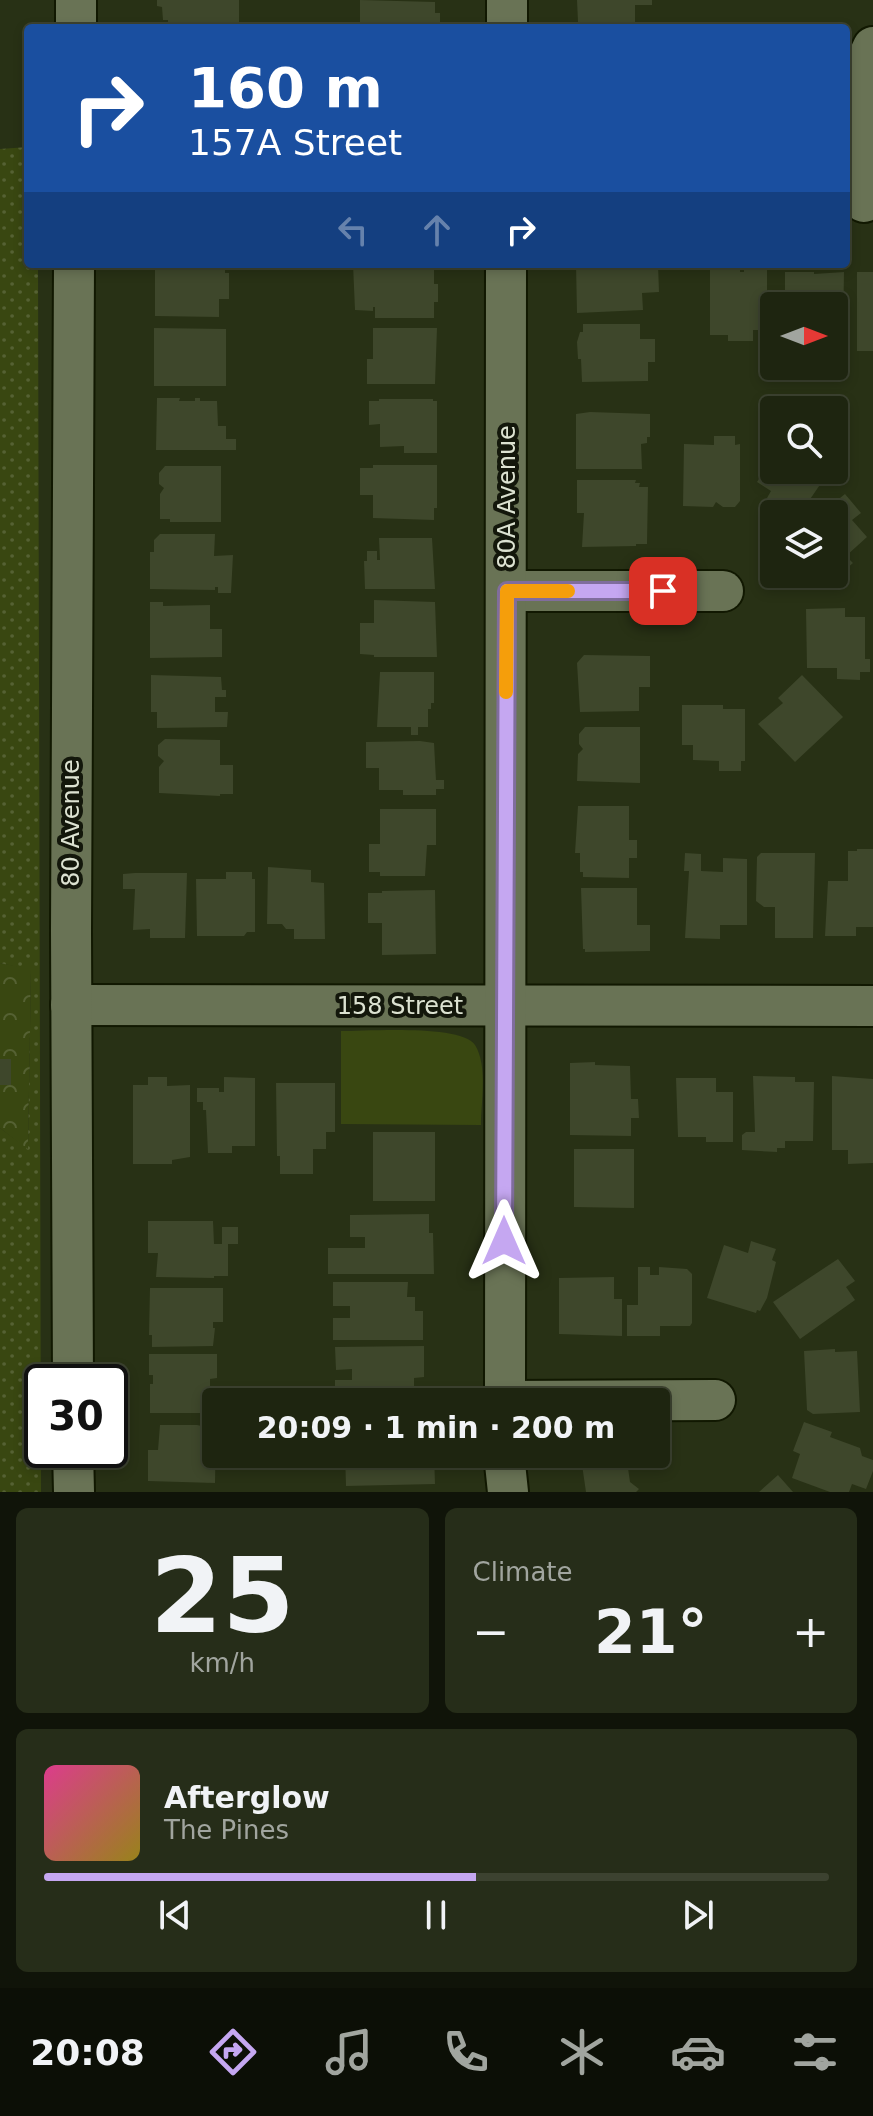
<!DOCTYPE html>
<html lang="en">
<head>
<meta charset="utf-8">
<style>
	:root { --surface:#1e2510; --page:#262d19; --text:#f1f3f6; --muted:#a1a59f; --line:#3c4230; --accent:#c5a7f1 }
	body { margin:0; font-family:"DejaVu Sans",sans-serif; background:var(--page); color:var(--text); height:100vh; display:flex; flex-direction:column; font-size:30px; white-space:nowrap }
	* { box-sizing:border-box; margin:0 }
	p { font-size:26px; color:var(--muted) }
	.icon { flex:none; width:44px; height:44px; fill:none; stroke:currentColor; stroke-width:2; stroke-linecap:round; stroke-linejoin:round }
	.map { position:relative; height:1492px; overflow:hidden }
	.panel { display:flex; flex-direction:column; gap:16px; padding:16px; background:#101409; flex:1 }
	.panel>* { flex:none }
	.hud { position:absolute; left:24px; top:24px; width:826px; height:244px; border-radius:8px; box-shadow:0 4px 12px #0003,0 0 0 2px var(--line); background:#1a4fa0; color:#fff; overflow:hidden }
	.needle { width:52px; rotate:90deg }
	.fabs { position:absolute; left:760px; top:292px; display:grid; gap:16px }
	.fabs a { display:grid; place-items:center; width:88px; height:88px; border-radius:8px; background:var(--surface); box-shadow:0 4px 12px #0003,0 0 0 2px var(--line); font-size:40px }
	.speed { position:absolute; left:24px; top:1364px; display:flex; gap:16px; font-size:40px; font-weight:700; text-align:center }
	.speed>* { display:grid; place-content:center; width:104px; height:104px; border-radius:50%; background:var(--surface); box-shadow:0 4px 12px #0003,0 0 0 2px var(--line); line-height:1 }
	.speed .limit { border:4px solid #111; border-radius:12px; background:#fff; color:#111 }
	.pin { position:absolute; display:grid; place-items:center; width:68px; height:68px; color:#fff; margin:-34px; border-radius:16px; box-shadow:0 4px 12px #0006 }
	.me { position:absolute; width:88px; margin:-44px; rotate:0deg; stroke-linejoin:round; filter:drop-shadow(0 0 6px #0008) }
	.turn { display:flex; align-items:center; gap:28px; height:168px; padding:0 32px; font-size:36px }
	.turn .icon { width:104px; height:104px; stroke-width:2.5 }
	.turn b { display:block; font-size:56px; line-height:68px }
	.lanes { display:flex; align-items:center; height:76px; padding:0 32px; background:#0003; justify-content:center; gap:40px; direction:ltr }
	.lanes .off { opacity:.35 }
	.big { font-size:60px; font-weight:600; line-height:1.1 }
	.panel .card { flex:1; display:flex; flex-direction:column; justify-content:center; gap:12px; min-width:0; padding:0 28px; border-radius:12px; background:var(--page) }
	.panel .dial { align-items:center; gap:0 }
	.dial b { font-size:104px; line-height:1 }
	.song { display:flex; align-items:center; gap:24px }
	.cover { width:96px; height:96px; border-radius:12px; background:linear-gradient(135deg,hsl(330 70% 55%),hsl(50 70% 35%)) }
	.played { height:8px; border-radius:4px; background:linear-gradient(90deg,var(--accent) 55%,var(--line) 55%) }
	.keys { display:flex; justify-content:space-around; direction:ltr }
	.heat { display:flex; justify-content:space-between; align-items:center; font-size:44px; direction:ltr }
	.panel .tiles { flex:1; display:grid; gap:16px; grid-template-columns:1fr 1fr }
	.card:last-child { grid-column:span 2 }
	.trip { position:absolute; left:202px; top:1388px; width:468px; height:80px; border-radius:8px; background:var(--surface); box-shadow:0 4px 12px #0003,0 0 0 2px var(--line); font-weight:600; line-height:80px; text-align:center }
	.menu { display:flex; height:128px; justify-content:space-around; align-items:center; background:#0c0f06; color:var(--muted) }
	.menu .icon { width:56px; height:56px }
	.menu .on { color:var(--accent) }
	.menu b { font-size:36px; color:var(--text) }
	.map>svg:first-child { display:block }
	.grass { fill:#394711 }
	.forest { fill:url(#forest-crowns) }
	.park { fill:url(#park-dots) }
	.building { fill:#3e472b }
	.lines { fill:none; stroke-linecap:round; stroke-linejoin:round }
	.minor-casing { stroke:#111801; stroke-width:44 }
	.minor { stroke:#697355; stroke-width:40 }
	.route-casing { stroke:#806d9d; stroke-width:20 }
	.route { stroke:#c5a7f1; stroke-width:14 }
	.slow { stroke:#f59e0b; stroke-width:14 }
	.labels { text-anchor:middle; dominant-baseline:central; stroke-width:8; stroke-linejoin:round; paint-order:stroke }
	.street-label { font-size:24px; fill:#dce2d1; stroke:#13170b }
</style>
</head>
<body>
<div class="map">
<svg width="873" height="1492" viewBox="0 0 873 1492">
	<defs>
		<pattern id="forest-crowns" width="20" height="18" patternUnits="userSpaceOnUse" patternTransform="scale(2)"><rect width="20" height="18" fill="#394711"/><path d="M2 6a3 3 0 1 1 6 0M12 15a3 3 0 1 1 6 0" fill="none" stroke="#556133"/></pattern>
		<pattern id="park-dots" width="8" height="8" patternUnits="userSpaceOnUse" patternTransform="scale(2)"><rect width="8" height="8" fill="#394711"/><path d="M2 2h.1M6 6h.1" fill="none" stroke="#556133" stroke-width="1.8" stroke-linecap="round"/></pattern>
	</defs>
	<rect width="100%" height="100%" fill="#283115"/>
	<path class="grass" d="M341,1031C367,1031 462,1024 475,1045C488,1066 481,1102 481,1125L341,1124Z"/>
	<polygon class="forest" points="0,963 31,969 28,1150 0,1128"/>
	<polygon class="park" points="28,147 28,264 38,264 41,1492 0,1492 0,1128 28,1149 31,970 0,963 0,149"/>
	<g class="building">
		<polygon points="157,0 239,0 239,23 230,23 229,28 168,28 168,20 163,20 162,7 157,6"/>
		<polygon points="360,0 435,2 435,13 440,13 440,28 360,28"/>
		<polygon points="577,0 652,0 652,5 635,5 635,22 594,23 578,22"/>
		<polygon points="155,264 225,264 225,273 229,273 229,299 219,299 219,317 155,316"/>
		<polygon points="353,264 434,264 434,284 438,284 438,302 434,302 434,318 375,318 375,307 373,307 373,311 355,310"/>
		<polygon points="576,264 658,264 659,292 642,293 643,310 577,313"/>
		<polygon points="710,270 740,270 740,272 744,272 744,270 767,270 767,330 753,330 753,341 728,341 728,335 710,335"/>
		<polygon points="785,272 814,272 814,274 844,272 843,330 834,330 834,306 785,306"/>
		<rect x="857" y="272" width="16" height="79"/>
		<polygon points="583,324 640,324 640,339 655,339 655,362 648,362 648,381 582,382 581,359 578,359 577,342 580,332 583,332"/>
		<polygon points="154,328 226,329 226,386 154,386"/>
		<polygon points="373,328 437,328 435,384 367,384 367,359 373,359"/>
		<polygon points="157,398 180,398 179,401 195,401 195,398 200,398 200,401 217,401 218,426 226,426 226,439 236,439 236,450 156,450"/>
		<polygon points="379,399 433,399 433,401 437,401 437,453 404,453 404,446 380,447 380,424 369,425 369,401 379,401"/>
		<polygon points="590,412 650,414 650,437 647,437 647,443 641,444 642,469 576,469 576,414"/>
		<polygon points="714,436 735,436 735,445 740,444 740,501 735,507 723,507 716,502 713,507 683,506 684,444 714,445"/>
		<polygon points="774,456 774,470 830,470 800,514 791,514 767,498 771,491 757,482"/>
		<polygon points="373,465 437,465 437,508 434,508 434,520 373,518 373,495 360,495 360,468 373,468"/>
		<polygon points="165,466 221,466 221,522 170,522 170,519 160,519 160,494 164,488 159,484 159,473"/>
		<polygon points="577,480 636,480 635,483 640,483 639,487 648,487 647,544 636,544 636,546 582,547 584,513 577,513"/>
		<polygon points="845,494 861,513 852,520 867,537 846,556 853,563 828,584 819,574 834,574 834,514 820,514"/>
		<polygon points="160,534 215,534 214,556 233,555 231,593 218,593 218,587 215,587 215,590 150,589 150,552 154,552 154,540"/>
		<polygon points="379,538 432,538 435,589 365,589 364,561 367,561 367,551 377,551 377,560 380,560"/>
		<polygon points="374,600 435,602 437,657 374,657 374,655 360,654 360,623 374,623"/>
		<polygon points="150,602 163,602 163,606 210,605 210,629 222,629 222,657 150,658"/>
		<polygon points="845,608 845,617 865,617 865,659 870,659 870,672 860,672 860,680 837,679 837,668 807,668 806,609"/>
		<polygon points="584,655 650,656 650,687 639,687 639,711 580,712 577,663"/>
		<polygon points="380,672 434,672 434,703 431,703 431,709 428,709 428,727 418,727 418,735 411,735 411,727 377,727"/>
		<polygon points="151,675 221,677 222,690 226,690 226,697 215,697 215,712 228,712 227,727 157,728 157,712 151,712"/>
		<polygon points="802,675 843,717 795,762 758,724 783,703 778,698"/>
		<polygon points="682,705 723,705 723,709 745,709 745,761 741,761 741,771 719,771 719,761 693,760 693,745 682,745"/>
		<polygon points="585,727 640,727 640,783 577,781 578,754 583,749 579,744 579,734"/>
		<polygon points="165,739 220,740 220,765 233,765 233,794 220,794 220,796 159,793 159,767 164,761 158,756 158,745"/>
		<polygon points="420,741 434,743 436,780 444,780 444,789 436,789 436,795 403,795 403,790 379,790 379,768 366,768 366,742"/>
		<polygon points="578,806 629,806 629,840 637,840 637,858 629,858 629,878 583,877 583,872 580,872 580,853 575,853"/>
		<polygon points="380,809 436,809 436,845 427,845 425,876 380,876 380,872 369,872 369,844 380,844"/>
		<polygon points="857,849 873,849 873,927 856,927 856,936 825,936 828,881 848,881 848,851 857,851"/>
		<polygon points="685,853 701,854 701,871 723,872 723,858 747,859 747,925 720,925 720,939 685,938 689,871 684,871"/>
		<polygon points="761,853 815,853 813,938 775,938 775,907 764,907 756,901 757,857"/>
		<polygon points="268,867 311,870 311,882 324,883 325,939 294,939 294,929 286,929 282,924 267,924"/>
		<polygon points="226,872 252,872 252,879 255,879 255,932 247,932 244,936 197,936 196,879 226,879"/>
		<polygon points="135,873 187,873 185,938 150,938 150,929 133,930 135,889 123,889 123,874"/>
		<polygon points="581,888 637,888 637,925 650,925 650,951 585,952 585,949 583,949"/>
		<polygon points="435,890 436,954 382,955 382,923 368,923 368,893 382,893 382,891"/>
		<rect x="0" y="1059" width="11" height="26"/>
		<polygon points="595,1062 595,1065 630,1066 631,1099 638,1099 639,1118 631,1118 631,1136 570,1135 570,1063"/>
		<polygon points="753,1076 795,1077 795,1082 814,1082 813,1141 785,1141 785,1148 777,1148 777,1152 742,1150 742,1135 746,1132 755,1132"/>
		<polygon points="832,1076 873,1079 873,1163 848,1164 848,1150 832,1150"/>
		<polygon points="148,1077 167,1077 167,1086 190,1085 190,1157 172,1160 172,1164 133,1164 133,1085 148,1085"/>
		<polygon points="224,1077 255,1078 255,1146 232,1146 232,1153 208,1153 206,1110 203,1110 203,1102 197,1102 197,1088 219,1088 219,1092 224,1092"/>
		<polygon points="676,1078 716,1078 716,1092 733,1092 733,1142 706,1142 706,1137 678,1137"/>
		<polygon points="276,1083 335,1083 335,1132 326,1132 326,1149 313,1149 313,1174 280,1174 280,1156 277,1156"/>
		<rect x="373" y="1132" width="62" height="69"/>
		<polygon points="574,1149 634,1149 634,1208 574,1207"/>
		<polygon points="429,1214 429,1233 433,1233 434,1274 328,1274 328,1248 365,1248 365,1237 350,1237 350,1215"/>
		<polygon points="148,1221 213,1221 214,1244 222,1244 222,1227 238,1227 238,1244 228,1244 228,1276 214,1276 214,1278 156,1277 158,1253 148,1253"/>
		<polygon points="751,1241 776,1249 772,1260 776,1262 767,1298 760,1311 757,1310 756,1313 707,1298 724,1245 748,1253"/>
		<polygon points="838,1259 855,1281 846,1287 855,1300 800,1339 773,1302"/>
		<polygon points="638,1267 650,1267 650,1275 659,1275 659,1267 687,1269 692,1274 692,1323 690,1326 660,1326 660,1336 627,1336 627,1305 638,1305"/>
		<polygon points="614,1277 614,1299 622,1299 622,1336 559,1334 559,1278"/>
		<polygon points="333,1282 408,1282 407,1297 415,1297 415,1311 423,1311 423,1340 333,1340 333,1318 350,1318 350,1306 333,1306"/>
		<polygon points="150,1288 223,1288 223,1322 213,1322 213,1328 215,1328 213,1346 152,1347 152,1335 149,1335"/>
		<polygon points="424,1346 424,1377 414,1378 414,1387 407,1387 408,1402 335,1402 335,1380 352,1380 352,1369 336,1370 335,1347"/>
		<polygon points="835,1349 835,1352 857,1351 860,1412 813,1414 807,1410 804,1351"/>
		<polygon points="149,1354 217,1354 217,1378 210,1379 210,1413 150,1413 150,1384 153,1384 153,1375 149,1375"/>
		<polygon points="804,1422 832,1432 830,1437 860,1448 862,1456 873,1460 873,1471 866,1489 852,1484 849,1492 830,1492 792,1478 800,1454 793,1451"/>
		<polygon points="160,1425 197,1425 216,1429 215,1483 148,1481 148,1450 158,1450"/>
		<polygon points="345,1454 434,1454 435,1484 346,1486"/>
		<polygon points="613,1454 626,1454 630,1482 639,1489 636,1492 586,1492 581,1458"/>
		<polygon points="778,1475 793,1492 759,1492"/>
	</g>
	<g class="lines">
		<g class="minor-casing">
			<g id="minor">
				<polyline points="76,28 76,0"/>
				<polyline points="507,28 507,0"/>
				<polyline points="864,202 866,62 873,47"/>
				<polyline points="507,591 723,591"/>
				<polyline points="71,1005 873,1006"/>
				<polyline points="73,1382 71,931 74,264"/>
				<polyline points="505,1401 715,1400"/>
				<polyline points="505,1402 506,264"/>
				<polyline points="73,1450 74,1492"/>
				<polyline points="504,1454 508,1492"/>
			</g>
		</g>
		<use href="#minor" class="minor"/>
	</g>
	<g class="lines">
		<g class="route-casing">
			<polyline id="route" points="504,1241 507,591 663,591"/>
		</g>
		<use href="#route" class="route"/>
		<polyline class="slow" points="506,692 507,591 568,591"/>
	</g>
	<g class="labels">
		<g class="street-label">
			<text transform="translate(507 497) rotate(-90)">80A Avenue</text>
			<text transform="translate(71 823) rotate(-90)">80 Avenue</text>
			<text x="400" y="1006">158 Street</text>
		</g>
	</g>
</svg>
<div class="fabs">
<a><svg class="needle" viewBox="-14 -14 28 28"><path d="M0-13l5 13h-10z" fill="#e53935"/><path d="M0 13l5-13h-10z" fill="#a1a59f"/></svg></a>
<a><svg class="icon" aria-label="search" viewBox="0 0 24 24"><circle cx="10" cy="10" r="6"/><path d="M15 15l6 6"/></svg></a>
<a><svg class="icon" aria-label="layers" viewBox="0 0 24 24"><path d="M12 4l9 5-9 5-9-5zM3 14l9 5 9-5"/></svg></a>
</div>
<div class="speed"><div class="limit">30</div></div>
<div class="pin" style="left:663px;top:591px;background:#d93025"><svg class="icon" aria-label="arrive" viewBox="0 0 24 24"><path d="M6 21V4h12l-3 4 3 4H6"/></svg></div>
<svg class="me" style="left:504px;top:1241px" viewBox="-20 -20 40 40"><path d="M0-17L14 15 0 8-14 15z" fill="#c5a7f1" stroke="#fff" stroke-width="4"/></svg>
<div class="trip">20:09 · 1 min · 200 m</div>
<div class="hud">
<div class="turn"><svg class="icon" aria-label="right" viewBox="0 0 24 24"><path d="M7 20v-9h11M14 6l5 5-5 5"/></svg><div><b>160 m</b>157A Street</div></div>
<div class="lanes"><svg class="icon off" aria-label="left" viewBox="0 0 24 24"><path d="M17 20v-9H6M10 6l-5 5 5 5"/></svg><svg class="icon off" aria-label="ahead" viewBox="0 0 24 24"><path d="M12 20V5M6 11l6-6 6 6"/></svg><svg class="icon" aria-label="right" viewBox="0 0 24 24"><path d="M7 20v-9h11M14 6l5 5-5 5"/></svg></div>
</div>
</div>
<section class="panel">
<div class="tiles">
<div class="card dial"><b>25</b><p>km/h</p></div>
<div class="card"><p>Climate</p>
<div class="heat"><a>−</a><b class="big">21°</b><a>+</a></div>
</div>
<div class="card">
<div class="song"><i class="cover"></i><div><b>Afterglow</b><p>The Pines</p></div></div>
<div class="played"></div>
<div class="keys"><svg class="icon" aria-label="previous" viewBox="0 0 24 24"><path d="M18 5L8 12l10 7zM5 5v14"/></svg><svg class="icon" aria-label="pause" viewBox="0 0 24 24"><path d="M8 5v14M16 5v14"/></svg><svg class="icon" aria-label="next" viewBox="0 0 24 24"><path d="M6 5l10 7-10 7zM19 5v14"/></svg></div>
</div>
</div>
</section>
<nav class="menu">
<b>20:08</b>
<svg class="icon on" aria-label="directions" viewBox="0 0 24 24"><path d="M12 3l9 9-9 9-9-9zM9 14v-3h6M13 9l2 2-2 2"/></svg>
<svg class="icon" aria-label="music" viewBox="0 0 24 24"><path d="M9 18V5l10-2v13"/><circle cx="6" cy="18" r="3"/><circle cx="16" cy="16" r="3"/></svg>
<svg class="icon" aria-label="phone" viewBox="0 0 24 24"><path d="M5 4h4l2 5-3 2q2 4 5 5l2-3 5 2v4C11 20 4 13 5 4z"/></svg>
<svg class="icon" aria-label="climate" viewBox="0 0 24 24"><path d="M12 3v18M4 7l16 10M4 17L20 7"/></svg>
<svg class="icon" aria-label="car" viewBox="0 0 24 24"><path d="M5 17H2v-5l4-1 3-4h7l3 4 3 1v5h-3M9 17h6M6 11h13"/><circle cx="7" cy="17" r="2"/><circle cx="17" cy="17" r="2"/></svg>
<svg class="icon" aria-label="filters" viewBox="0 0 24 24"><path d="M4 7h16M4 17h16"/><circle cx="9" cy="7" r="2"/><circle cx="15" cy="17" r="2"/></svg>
</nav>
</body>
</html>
